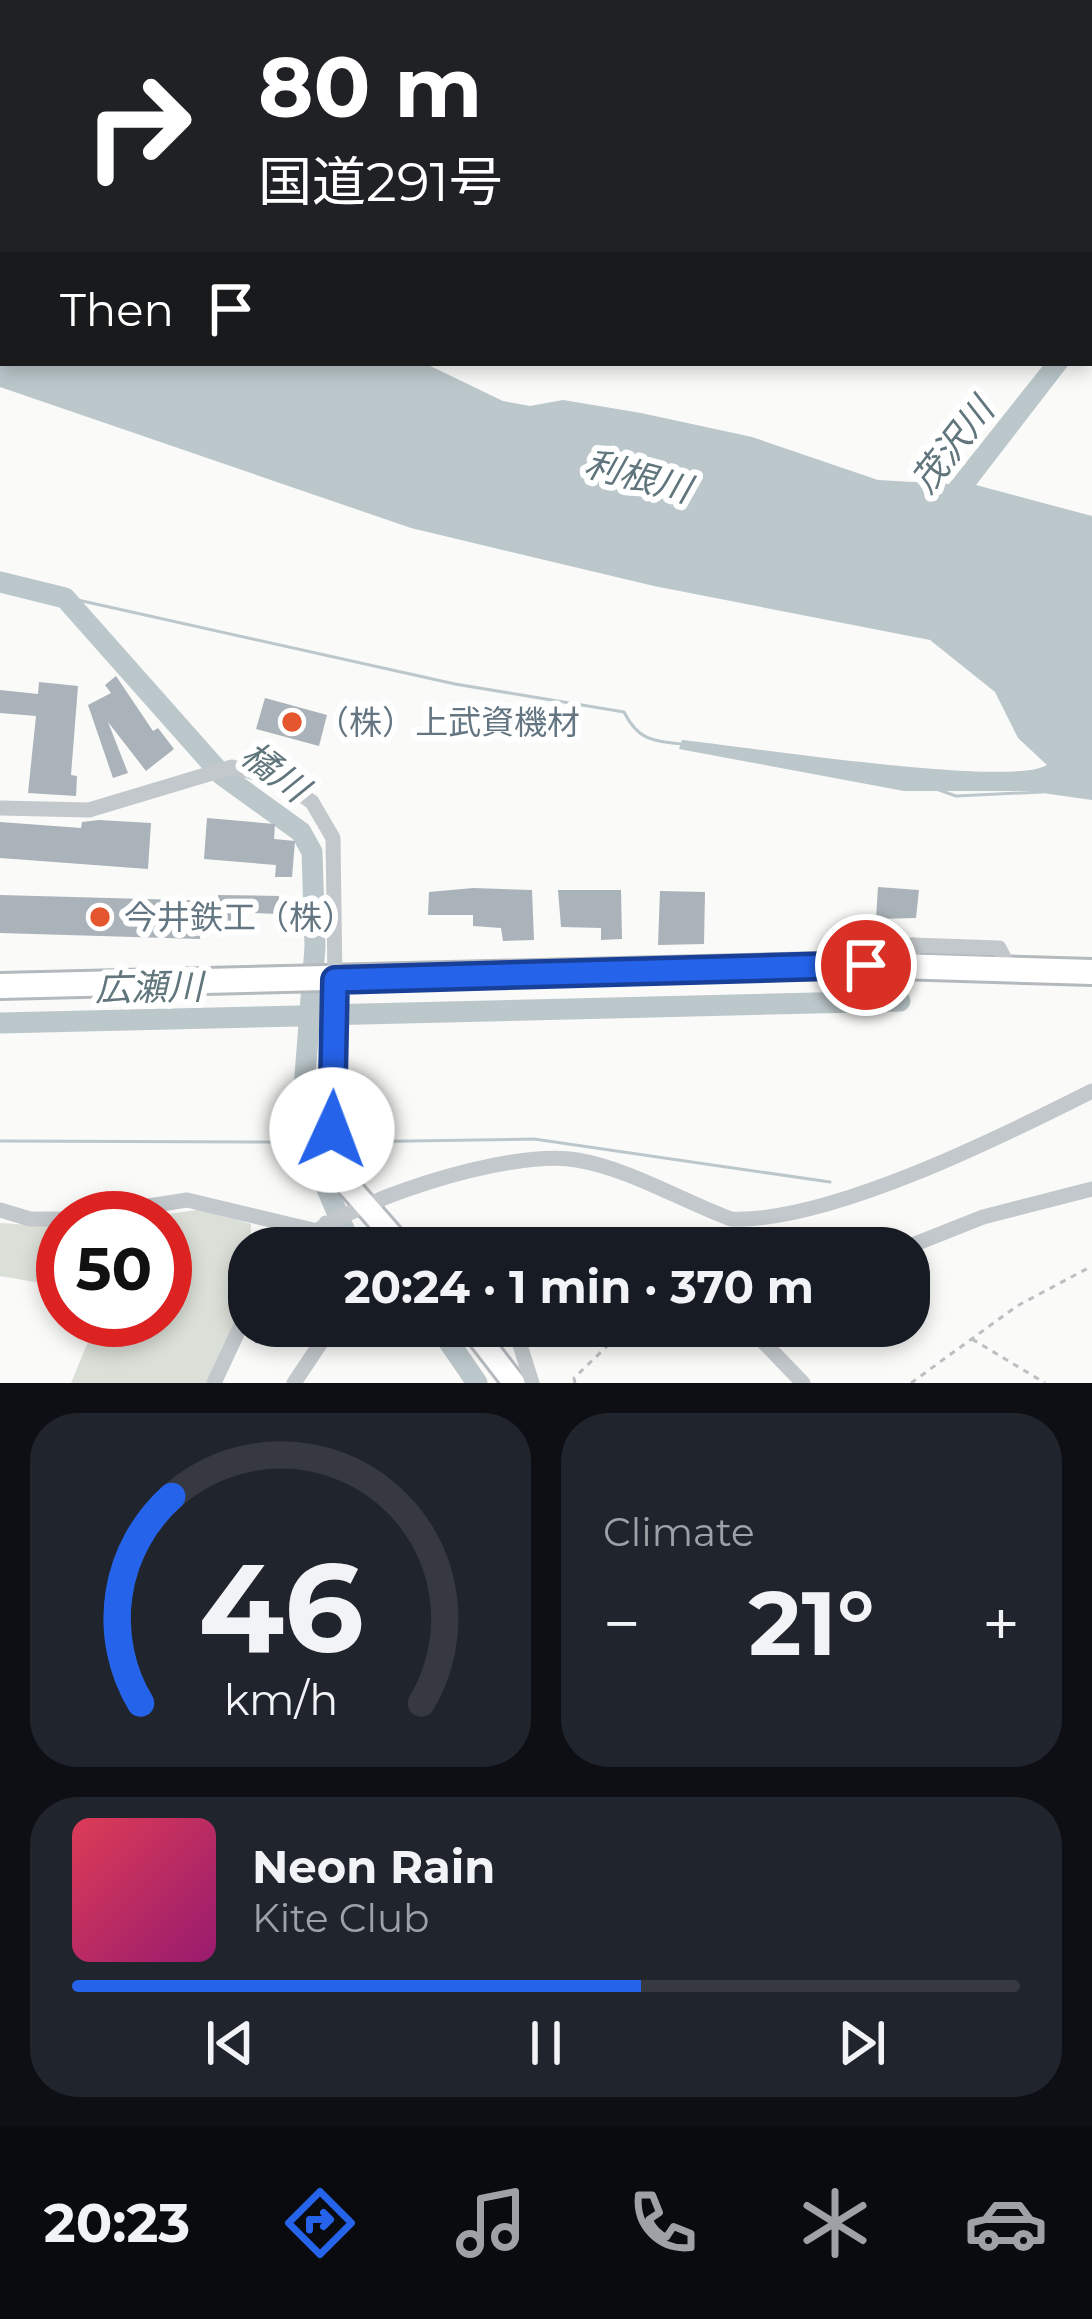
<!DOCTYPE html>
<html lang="en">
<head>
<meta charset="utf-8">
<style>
	:root { --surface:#171b24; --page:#20242c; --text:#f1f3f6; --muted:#9ea1a6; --line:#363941; --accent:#2563eb }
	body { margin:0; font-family:Montserrat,"Noto Sans JP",sans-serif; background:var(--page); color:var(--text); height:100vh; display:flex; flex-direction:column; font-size:45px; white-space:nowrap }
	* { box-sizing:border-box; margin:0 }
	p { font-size:39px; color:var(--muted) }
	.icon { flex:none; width:66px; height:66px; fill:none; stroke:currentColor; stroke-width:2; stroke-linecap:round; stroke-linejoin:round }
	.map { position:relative; height:1383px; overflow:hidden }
	.sheet { display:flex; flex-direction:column; gap:30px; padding:30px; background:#0d0f14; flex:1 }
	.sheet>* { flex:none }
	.guide { position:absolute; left:0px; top:0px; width:1092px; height:366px; box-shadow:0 6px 18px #0003; background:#202124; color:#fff; overflow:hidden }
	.speed { position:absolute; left:36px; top:1191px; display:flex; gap:24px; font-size:60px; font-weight:700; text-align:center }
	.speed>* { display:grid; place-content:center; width:156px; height:156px; border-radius:50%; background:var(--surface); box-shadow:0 6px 18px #0003; line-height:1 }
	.speed .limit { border:18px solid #d22; background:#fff; color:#111 }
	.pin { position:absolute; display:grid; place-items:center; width:102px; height:102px; color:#fff; margin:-51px; border:6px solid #fff; border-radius:50%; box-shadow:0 3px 12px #0007 }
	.me { position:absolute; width:132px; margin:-66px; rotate:2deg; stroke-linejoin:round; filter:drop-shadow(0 0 9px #0008) }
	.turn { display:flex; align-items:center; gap:42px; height:252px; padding:0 60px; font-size:54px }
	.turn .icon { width:156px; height:156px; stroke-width:2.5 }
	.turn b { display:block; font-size:84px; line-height:102px }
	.then { display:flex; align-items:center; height:114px; padding:0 60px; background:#0003; gap:24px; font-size:45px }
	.big { font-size:90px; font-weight:700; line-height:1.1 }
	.sheet .widget { flex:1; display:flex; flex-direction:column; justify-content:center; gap:18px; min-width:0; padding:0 42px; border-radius:48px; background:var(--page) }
	.sheet .dial { align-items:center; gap:0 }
	.dial svg { height:312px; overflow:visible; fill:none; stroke:var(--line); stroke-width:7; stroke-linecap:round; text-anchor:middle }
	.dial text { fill:var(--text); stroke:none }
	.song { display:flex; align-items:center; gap:36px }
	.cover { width:144px; height:144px; border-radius:18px; background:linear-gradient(135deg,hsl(350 70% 55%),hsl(320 70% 35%)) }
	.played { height:12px; border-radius:6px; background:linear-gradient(90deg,var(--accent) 60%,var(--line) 60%) }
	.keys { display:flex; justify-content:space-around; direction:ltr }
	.heat { display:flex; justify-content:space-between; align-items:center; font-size:66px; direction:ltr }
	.sheet .tiles { flex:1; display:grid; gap:30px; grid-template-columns:1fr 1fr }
	.widget:last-child { grid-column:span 2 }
	.trip { position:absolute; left:228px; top:1227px; width:702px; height:120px; border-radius:48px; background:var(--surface); box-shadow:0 6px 18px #0003; font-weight:700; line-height:120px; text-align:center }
	.tab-bar { display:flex; height:192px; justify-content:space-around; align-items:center; background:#090b0e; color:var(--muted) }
	.tab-bar .icon { width:84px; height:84px }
	.tab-bar .on { color:var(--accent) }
	.tab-bar b { font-size:54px; color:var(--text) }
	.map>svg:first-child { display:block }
	.green { fill:#dadfd7 }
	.water { fill:#bbc7cb }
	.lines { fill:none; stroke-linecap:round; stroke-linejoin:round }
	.stream { stroke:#bbc7cb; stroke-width:3 }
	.river { stroke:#bbc7cb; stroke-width:21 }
	.building { fill:#aab3b9 }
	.major-casing { stroke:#b5babe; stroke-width:27 }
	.highway-casing { stroke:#b4b9bd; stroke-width:30 }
	.path { stroke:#bbbfc2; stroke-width:3; stroke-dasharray:6 6; stroke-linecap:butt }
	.minor { stroke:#c3c8cc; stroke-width:15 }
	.major { stroke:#fff; stroke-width:21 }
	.highway { stroke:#fff; stroke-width:24 }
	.route-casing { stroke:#184099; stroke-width:30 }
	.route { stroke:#2563eb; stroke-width:21 }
	.poi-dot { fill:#e4572e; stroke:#fff; stroke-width:4.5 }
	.labels { text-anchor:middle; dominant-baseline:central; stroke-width:12; stroke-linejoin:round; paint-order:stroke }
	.poi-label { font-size:33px; fill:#657683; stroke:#fff; text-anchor:start }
	.water-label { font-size:36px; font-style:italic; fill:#60757c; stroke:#fff }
</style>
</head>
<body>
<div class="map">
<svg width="1092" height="1383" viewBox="0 0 1092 1383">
	<rect width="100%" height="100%" fill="#fafaf8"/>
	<g class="green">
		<polygon points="815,0 1092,0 1089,313 1089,3 812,3"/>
		<polygon points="203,1209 251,1224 249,1290 209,1383 71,1383 97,1320 165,1320 165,1218 142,1218"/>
		<polygon points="0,1223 63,1227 63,1287 0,1276"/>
	</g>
	<path class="water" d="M0,173L3,363H424L503,401L530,406L563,400L641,413L752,437L878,480L949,484L1045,363H1070L976,485L1092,516V800L1028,791H904L679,749L682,740C742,746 1011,788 1047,765L1018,738L995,692L930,640L654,586L411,528L0,387Z"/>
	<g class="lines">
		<g class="stream">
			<path d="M60,596L455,684L624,712C638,740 652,741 682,744"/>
			<polyline points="939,790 956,796 1042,792"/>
			<polyline points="0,1141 289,1142"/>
			<polyline points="343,1142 534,1139 830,1182"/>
		</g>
		<g class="river">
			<polyline points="0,582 65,598 222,775 301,832 312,852 315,947 301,1127 352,1248"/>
			<polyline points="321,1015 900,1001"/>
			<polyline points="0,1023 299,1016"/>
			<polyline points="438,1326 477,1383"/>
		</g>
	</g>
	<g class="building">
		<polygon points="116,676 153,731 158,728 174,749 146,771 108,722 128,773 113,778 88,705 111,693 105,685"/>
		<polygon points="39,682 78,686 71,775 77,776 76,796 28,793 36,716 0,713 0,690 38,694"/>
		<polygon points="265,698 327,715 319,746 256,729"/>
		<polygon points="207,818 275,824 274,839 295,841 292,877 275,877 276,865 204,859"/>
		<polygon points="99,820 151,823 148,869 0,858 0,822 81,828 82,822"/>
		<polygon points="878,887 919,890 916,918 876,919"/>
		<polygon points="473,888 532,890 534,940 503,941 501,928 473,926 473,915 428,915 429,892"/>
		<polygon points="558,890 621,890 622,939 601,940 601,928 561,927"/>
		<polygon points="660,891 705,892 704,944 658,945"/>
		<polygon points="0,895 218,901 218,895 279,896 278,914 231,912 231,930 201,928 200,939 0,933"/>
	</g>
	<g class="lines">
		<g class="major-casing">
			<g id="major">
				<polyline points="335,980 333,1156 346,1183 403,1248"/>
				<polyline points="470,1326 514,1383"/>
			</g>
		</g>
		<g class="highway-casing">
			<polyline id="highway" points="0,986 865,965 1092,972"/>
		</g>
		<g class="path">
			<polyline points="967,0 971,3"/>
			<polyline points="833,3 836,0"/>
			<polyline points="1052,3 1053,0"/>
			<polyline points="1089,141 1092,142"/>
			<polyline points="1089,186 1092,181"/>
			<polyline points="972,1339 1045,1383"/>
			<polyline points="575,1383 574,1378 628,1326"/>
			<polyline points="911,1383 1017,1306 1092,1266"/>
		</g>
		<g class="minor">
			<polyline points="0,808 89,810 232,767 279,779 312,802 333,838 335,980"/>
			<polyline points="836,966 837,944 913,945"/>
			<polyline points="912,967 913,945 999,948 1010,969"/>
			<polyline points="0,1210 30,1219 63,1219"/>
			<polyline points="71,1218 187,1200 313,1230"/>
			<polyline points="326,1223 341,1248"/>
			<path d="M293,1248C343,1202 509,1148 577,1160C630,1169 680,1200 731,1219C829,1223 1003,1136 1092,1091"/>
			<polyline points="905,1248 983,1217 1092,1189"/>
			<polyline points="514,1326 532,1383"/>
			<polyline points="748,1326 803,1383"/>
			<polyline points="214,1383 249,1308"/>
			<polyline points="294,1383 332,1326"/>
		</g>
		<use href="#major" class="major"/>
		<use href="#highway" class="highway"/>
	</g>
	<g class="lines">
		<g class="route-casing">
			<polyline id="route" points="332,1130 335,980 866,965"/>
		</g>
		<use href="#route" class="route"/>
	</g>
	<g class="poi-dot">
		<circle cx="292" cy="722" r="12"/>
		<circle cx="100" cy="917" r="12"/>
	</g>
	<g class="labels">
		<g class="poi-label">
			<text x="316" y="722">（株）上武資機材</text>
			<text x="124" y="917">今井鉄工（株）</text>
		</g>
		<g class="water-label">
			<text transform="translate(952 445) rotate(-52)">茂沢川</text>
			<text transform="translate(638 476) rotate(15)">利根川</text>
			<text transform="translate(275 771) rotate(37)">橘川</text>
			<text transform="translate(149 987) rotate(-1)">広瀬川</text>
		</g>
	</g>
</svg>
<div class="speed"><div class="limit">50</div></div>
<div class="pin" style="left:866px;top:965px;background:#d93025"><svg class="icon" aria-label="arrive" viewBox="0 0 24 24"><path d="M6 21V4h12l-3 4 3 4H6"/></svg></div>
<svg class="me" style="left:332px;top:1130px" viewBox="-20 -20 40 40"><circle r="19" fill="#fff"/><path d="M0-13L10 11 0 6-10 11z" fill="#2563eb"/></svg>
<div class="trip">20:24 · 1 min · 370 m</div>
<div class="guide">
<div class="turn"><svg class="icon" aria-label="right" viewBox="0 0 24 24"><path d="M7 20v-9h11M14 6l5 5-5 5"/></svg><div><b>80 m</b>国道291号</div></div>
<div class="then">Then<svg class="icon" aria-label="arrive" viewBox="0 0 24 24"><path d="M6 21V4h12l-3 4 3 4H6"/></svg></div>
</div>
</div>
<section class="sheet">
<div class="tiles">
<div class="widget dial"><svg viewBox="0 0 100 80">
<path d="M14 69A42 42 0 1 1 86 69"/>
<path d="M14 69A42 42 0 0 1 22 16" stroke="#2563eb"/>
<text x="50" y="56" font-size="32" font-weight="700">46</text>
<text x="50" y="72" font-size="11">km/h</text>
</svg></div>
<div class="widget"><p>Climate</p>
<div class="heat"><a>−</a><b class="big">21°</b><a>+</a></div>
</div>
<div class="widget">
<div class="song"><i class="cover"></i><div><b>Neon Rain</b><p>Kite Club</p></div></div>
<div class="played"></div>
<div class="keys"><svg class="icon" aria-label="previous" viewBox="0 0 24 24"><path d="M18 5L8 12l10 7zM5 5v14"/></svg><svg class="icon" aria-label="pause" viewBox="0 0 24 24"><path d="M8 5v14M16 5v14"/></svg><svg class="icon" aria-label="next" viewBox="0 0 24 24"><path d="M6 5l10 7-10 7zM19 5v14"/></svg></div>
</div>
</div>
</section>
<nav class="tab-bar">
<b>20:23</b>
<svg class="icon on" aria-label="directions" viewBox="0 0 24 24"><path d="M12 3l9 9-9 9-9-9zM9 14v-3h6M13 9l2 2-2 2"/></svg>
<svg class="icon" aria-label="music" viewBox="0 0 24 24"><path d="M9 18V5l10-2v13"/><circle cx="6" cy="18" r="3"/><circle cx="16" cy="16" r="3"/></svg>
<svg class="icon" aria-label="phone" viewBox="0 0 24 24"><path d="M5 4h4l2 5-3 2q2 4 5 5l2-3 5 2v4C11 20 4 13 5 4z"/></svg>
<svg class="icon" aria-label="climate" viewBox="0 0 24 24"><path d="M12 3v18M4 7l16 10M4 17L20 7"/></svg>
<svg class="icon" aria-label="car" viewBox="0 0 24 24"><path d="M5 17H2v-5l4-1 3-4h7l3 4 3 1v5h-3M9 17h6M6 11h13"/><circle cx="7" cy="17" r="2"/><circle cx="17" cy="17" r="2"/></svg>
</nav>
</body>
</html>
